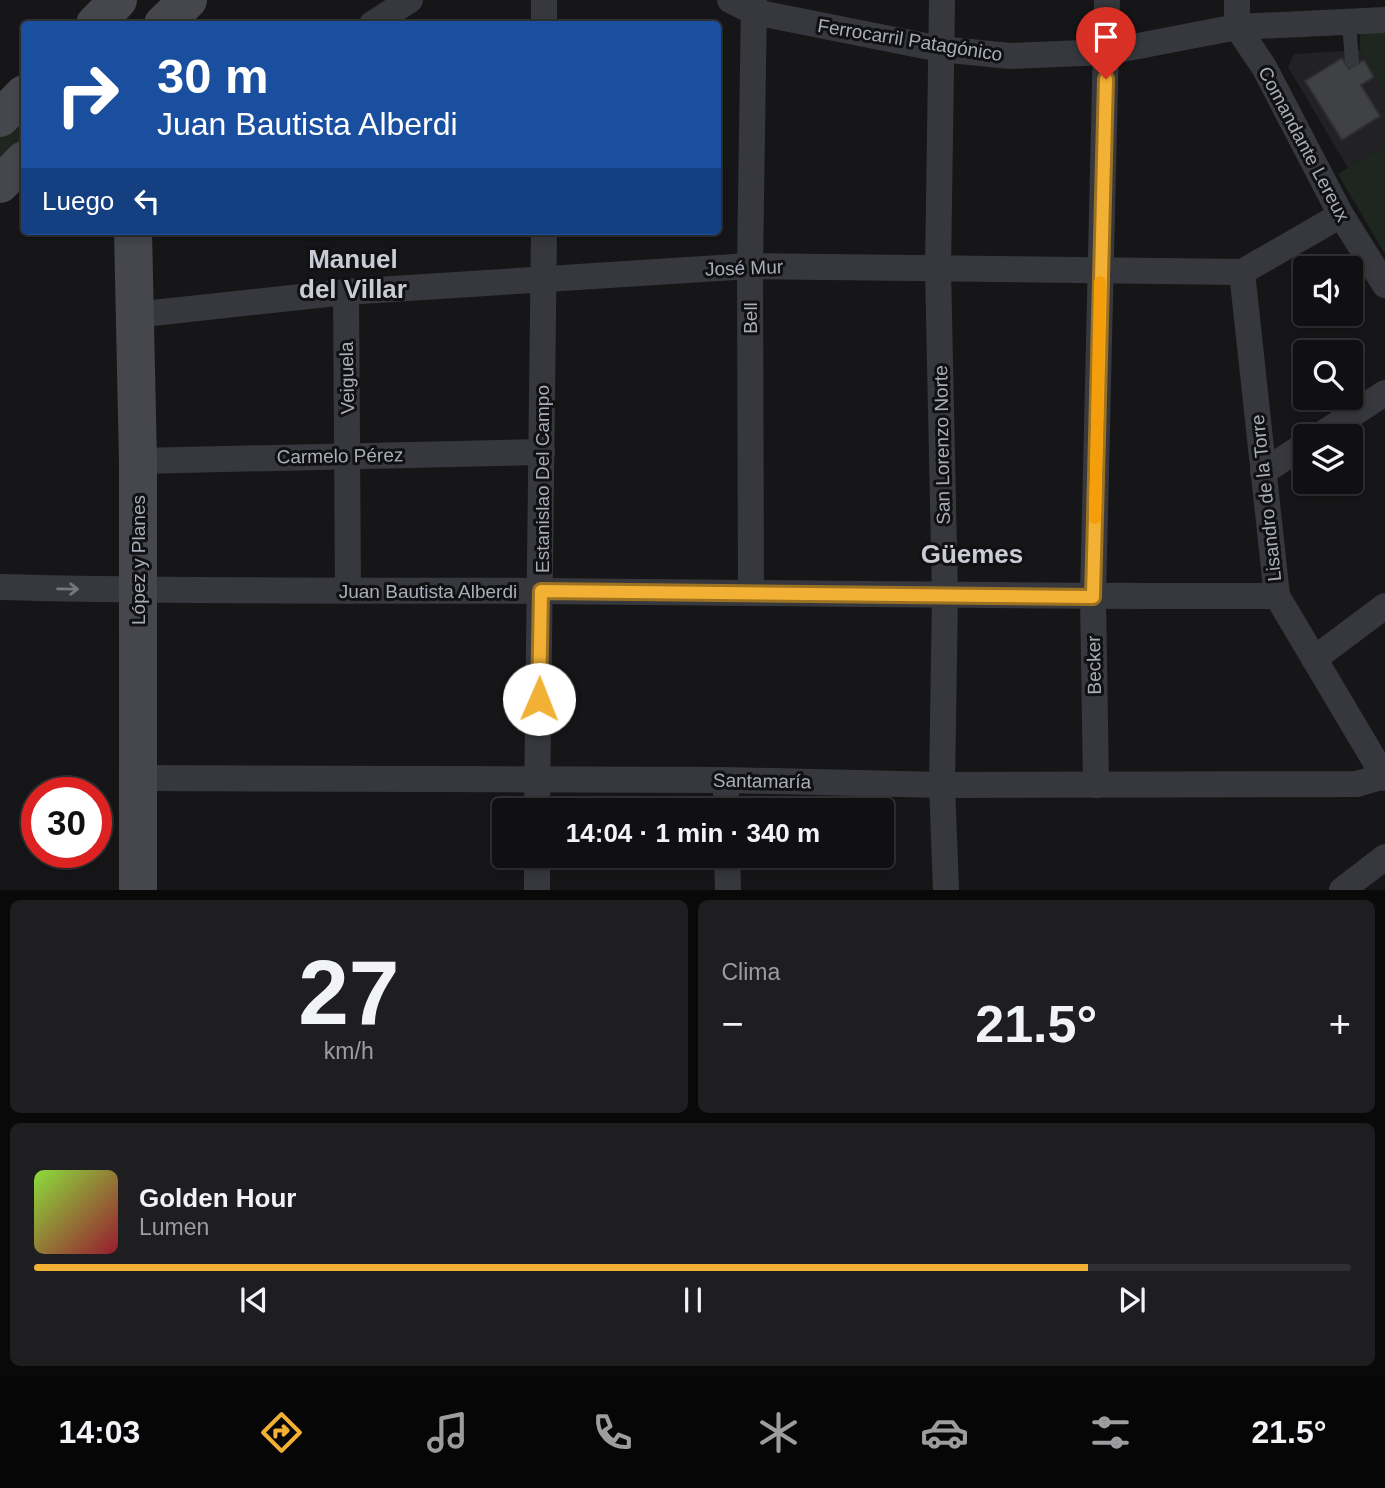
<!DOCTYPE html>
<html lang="es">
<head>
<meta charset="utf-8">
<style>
	:root { --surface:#101012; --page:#1e1e20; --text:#f1f3f6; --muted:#9c9d9f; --line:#303032; --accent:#f2b134 }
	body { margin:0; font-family:Helvetica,sans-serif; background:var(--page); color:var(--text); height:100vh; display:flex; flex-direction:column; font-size:26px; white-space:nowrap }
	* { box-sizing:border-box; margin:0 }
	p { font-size:23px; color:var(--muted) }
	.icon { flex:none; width:38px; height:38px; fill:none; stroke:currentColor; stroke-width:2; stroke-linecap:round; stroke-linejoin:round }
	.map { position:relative; height:890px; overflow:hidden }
	.details { display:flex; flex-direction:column; gap:10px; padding:10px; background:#09090a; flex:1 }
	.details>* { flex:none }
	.hud { position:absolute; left:21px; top:21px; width:700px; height:214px; border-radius:7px; box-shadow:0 4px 10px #0003,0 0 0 2px var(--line); background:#1a4fa0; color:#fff; overflow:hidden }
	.fabs { position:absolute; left:1293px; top:256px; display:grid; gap:14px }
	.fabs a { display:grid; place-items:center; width:70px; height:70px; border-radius:7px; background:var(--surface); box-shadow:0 4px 10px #0003,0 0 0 2px var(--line); font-size:35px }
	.speed { position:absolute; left:21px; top:777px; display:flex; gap:14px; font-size:35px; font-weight:700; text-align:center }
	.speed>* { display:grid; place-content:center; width:91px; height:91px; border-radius:50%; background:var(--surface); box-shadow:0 4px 10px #0003,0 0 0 2px var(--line); line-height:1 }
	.speed .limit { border:10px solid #d22; background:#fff; color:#111 }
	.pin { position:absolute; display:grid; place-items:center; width:60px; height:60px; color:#fff; margin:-72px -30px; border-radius:50% 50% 50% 0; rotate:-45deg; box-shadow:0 0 7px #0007 }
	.pin .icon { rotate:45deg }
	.me { position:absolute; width:77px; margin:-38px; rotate:1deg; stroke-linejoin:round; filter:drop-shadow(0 0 5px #0008) }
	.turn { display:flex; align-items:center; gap:24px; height:147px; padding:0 21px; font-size:32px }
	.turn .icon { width:91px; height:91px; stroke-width:2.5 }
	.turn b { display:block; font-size:49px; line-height:60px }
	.then { display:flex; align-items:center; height:66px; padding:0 21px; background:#0003; gap:14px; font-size:26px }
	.big { font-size:52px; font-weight:600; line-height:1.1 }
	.details .tile { flex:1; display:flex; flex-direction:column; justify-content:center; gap:10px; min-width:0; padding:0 24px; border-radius:10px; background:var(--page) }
	.details .dial { align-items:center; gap:0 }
	.dial b { font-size:91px; line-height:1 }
	.song { display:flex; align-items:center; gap:21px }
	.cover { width:84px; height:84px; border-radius:10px; background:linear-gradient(135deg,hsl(90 70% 55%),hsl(350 70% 35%)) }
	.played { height:7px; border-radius:4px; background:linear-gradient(90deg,var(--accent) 80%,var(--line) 80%) }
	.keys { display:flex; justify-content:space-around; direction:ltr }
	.heat { display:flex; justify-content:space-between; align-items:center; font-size:38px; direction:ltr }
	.details .tiles { flex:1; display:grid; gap:10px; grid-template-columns:1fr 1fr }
	.tile:last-child { grid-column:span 2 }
	.trip { position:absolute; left:492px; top:798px; width:402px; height:70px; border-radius:7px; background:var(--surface); box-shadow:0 4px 10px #0003,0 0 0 2px var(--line); font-weight:600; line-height:70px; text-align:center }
	.tab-bar { display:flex; height:112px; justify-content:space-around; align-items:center; background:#060607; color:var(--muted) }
	.tab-bar .icon { width:49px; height:49px }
	.tab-bar .on { color:var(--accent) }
	.tab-bar b { font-size:32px; color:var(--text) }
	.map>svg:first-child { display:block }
	.built { fill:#222225 }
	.green { fill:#1e261f }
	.building { fill:#404145; stroke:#303034; stroke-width:2 }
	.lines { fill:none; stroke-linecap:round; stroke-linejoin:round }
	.service { stroke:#37383d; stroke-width:14 }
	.minor { stroke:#37383d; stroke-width:26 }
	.secondary { stroke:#45474d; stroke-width:38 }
	.oneway { stroke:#757881 }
	.route-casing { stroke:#9d7322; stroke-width:18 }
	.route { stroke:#f2b134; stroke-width:12 }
	.slow { stroke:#f59e0b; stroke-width:12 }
	.labels { text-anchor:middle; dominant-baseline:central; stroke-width:6; stroke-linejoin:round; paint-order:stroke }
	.street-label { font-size:19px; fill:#a8adb8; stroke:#111113 }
	.district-label { font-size:26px; font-weight:bold; fill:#c9ccd4; stroke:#111113 }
</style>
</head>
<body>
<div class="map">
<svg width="1385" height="890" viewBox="0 0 1385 890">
	<rect width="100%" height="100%" fill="#161618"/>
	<polygon class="built" points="1360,50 1385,92 1385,146 1348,168 1288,67 1294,54"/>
	<g class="green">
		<polygon points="1385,31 1385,92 1360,50 1360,32"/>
		<polygon points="24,111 24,146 0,170 0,135"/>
		<polygon points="1385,146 1385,254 1338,174"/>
	</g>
	<polygon class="building" points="1342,58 1349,69 1364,60 1374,77 1361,85 1380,116 1342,140 1305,81"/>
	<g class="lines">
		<polyline class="service" points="1349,23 1352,61"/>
		<g class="minor">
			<polyline points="730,0 754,12 940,49 1010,56 1107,52 1237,27 1385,20"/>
			<polyline points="942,0 938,269 945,596 942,785 946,890"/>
			<polyline points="1237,0 1237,27 1264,67 1341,215 1385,285"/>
			<polyline points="372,24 410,0"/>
			<polyline points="544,24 544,0"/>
			<polyline points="1242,272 1277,596 1385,778"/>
			<polyline points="346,292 348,591"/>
			<polyline points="134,315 346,292 750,266 1242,272 1341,215"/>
			<polyline points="1319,436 1385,393"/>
			<polyline points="138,461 542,452"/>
			<polyline points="1263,472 1306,444"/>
			<path d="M0,587C182,592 363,590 545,591C789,593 1033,597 1277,596"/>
			<polyline points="751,593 750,266 754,0"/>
			<polyline points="1314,659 1385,606"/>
			<polyline points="139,778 726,780 942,785 1357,784 1384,776"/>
			<polyline points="726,780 726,810"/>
			<polyline points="1096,785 1093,597 1107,0"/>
			<polyline points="537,810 544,231"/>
			<polyline points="727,856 728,890"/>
			<polyline points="537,890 537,856"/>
			<polyline points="1342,890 1385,857"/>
		</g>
		<g class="secondary">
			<polyline points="95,24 118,0"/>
			<polyline points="163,24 188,0"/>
			<polyline points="0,118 24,94"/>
			<polyline points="0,184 24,160"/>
			<polyline points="133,231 138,461 138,890"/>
		</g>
	</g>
	<defs><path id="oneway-shaft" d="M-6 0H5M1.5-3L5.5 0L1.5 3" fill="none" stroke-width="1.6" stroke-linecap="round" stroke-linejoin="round" transform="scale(1.75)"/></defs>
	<use class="oneway" href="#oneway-shaft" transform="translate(68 589) rotate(1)"/>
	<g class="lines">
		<g class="route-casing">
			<polyline id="route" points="539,699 541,591 1093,597 1106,79"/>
		</g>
		<use href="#route" class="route"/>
		<polyline class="slow" points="1095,518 1100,282"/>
	</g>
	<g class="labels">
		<g class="street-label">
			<text transform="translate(910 40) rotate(9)">Ferrocarril Patagónico</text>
			<text transform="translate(1304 144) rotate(62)">Comandante Lereux</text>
			<text transform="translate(744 268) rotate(-2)">José Mur</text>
			<text transform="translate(750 318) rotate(-90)">Bell</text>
			<text transform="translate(347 378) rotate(-91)">Veiguela</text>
			<text transform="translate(942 445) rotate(-91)">San Lorenzo Norte</text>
			<text transform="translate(340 456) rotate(-1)">Carmelo Pérez</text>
			<text transform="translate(542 479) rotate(-90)">Estanislao Del Campo</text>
			<text transform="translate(1266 498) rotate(-96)">Lisandro de la Torre</text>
			<text transform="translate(138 560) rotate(-90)">López y Planes</text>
			<text x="428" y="591">Juan Bautista Alberdi</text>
			<text transform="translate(1094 665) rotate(-91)">Becker</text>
			<text transform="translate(762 781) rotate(1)">Santamaría</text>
		</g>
		<g class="district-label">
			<text x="353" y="259">Manuel<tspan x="353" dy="30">del Villar</tspan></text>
			<text x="972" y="554">Güemes</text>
		</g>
	</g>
</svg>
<div class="fabs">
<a><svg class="icon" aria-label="sound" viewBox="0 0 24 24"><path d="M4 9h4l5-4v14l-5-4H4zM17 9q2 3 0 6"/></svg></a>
<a><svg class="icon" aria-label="search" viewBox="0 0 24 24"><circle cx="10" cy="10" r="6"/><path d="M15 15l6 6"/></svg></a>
<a><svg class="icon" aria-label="layers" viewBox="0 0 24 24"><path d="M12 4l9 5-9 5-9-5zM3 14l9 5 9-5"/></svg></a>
</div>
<div class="speed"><div class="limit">30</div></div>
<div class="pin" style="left:1106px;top:79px;background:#d93025"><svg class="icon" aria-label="arrive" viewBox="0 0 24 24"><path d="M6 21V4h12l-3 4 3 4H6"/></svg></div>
<svg class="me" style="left:539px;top:699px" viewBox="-20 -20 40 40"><circle r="19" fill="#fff"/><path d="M0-13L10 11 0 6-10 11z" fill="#f2b134"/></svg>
<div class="trip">14:04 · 1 min · 340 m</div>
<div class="hud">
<div class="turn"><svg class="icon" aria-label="right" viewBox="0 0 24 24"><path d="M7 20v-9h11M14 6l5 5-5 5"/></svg><div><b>30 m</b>Juan Bautista Alberdi</div></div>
<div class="then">Luego<svg class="icon" aria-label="left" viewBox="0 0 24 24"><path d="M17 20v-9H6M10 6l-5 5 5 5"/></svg></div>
</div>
</div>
<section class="details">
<div class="tiles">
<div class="tile dial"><b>27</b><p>km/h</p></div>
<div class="tile"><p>Clima</p>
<div class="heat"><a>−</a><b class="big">21.5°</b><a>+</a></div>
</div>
<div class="tile">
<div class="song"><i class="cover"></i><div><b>Golden Hour</b><p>Lumen</p></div></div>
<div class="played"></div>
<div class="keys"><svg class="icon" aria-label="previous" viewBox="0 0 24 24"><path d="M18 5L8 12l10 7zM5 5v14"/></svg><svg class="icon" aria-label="pause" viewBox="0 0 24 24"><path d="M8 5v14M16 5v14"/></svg><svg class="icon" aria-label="next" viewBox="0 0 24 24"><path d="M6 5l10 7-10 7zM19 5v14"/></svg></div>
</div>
</div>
</section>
<nav class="tab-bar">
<b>14:03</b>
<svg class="icon on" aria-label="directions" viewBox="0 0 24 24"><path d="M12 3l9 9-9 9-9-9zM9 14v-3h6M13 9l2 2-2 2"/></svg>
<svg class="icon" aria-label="music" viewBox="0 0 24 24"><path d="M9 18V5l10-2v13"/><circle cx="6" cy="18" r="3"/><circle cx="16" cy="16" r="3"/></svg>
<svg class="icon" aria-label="phone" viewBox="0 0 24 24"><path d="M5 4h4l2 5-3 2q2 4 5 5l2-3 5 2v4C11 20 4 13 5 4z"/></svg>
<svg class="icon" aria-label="climate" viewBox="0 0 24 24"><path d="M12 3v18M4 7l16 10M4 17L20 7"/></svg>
<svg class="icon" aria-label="car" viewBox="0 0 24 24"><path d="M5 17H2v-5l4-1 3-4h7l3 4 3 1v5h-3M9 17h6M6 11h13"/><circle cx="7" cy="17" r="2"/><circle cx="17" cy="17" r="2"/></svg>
<svg class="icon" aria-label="filters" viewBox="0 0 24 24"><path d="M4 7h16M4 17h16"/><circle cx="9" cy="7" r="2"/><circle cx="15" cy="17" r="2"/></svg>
<b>21.5°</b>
</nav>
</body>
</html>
